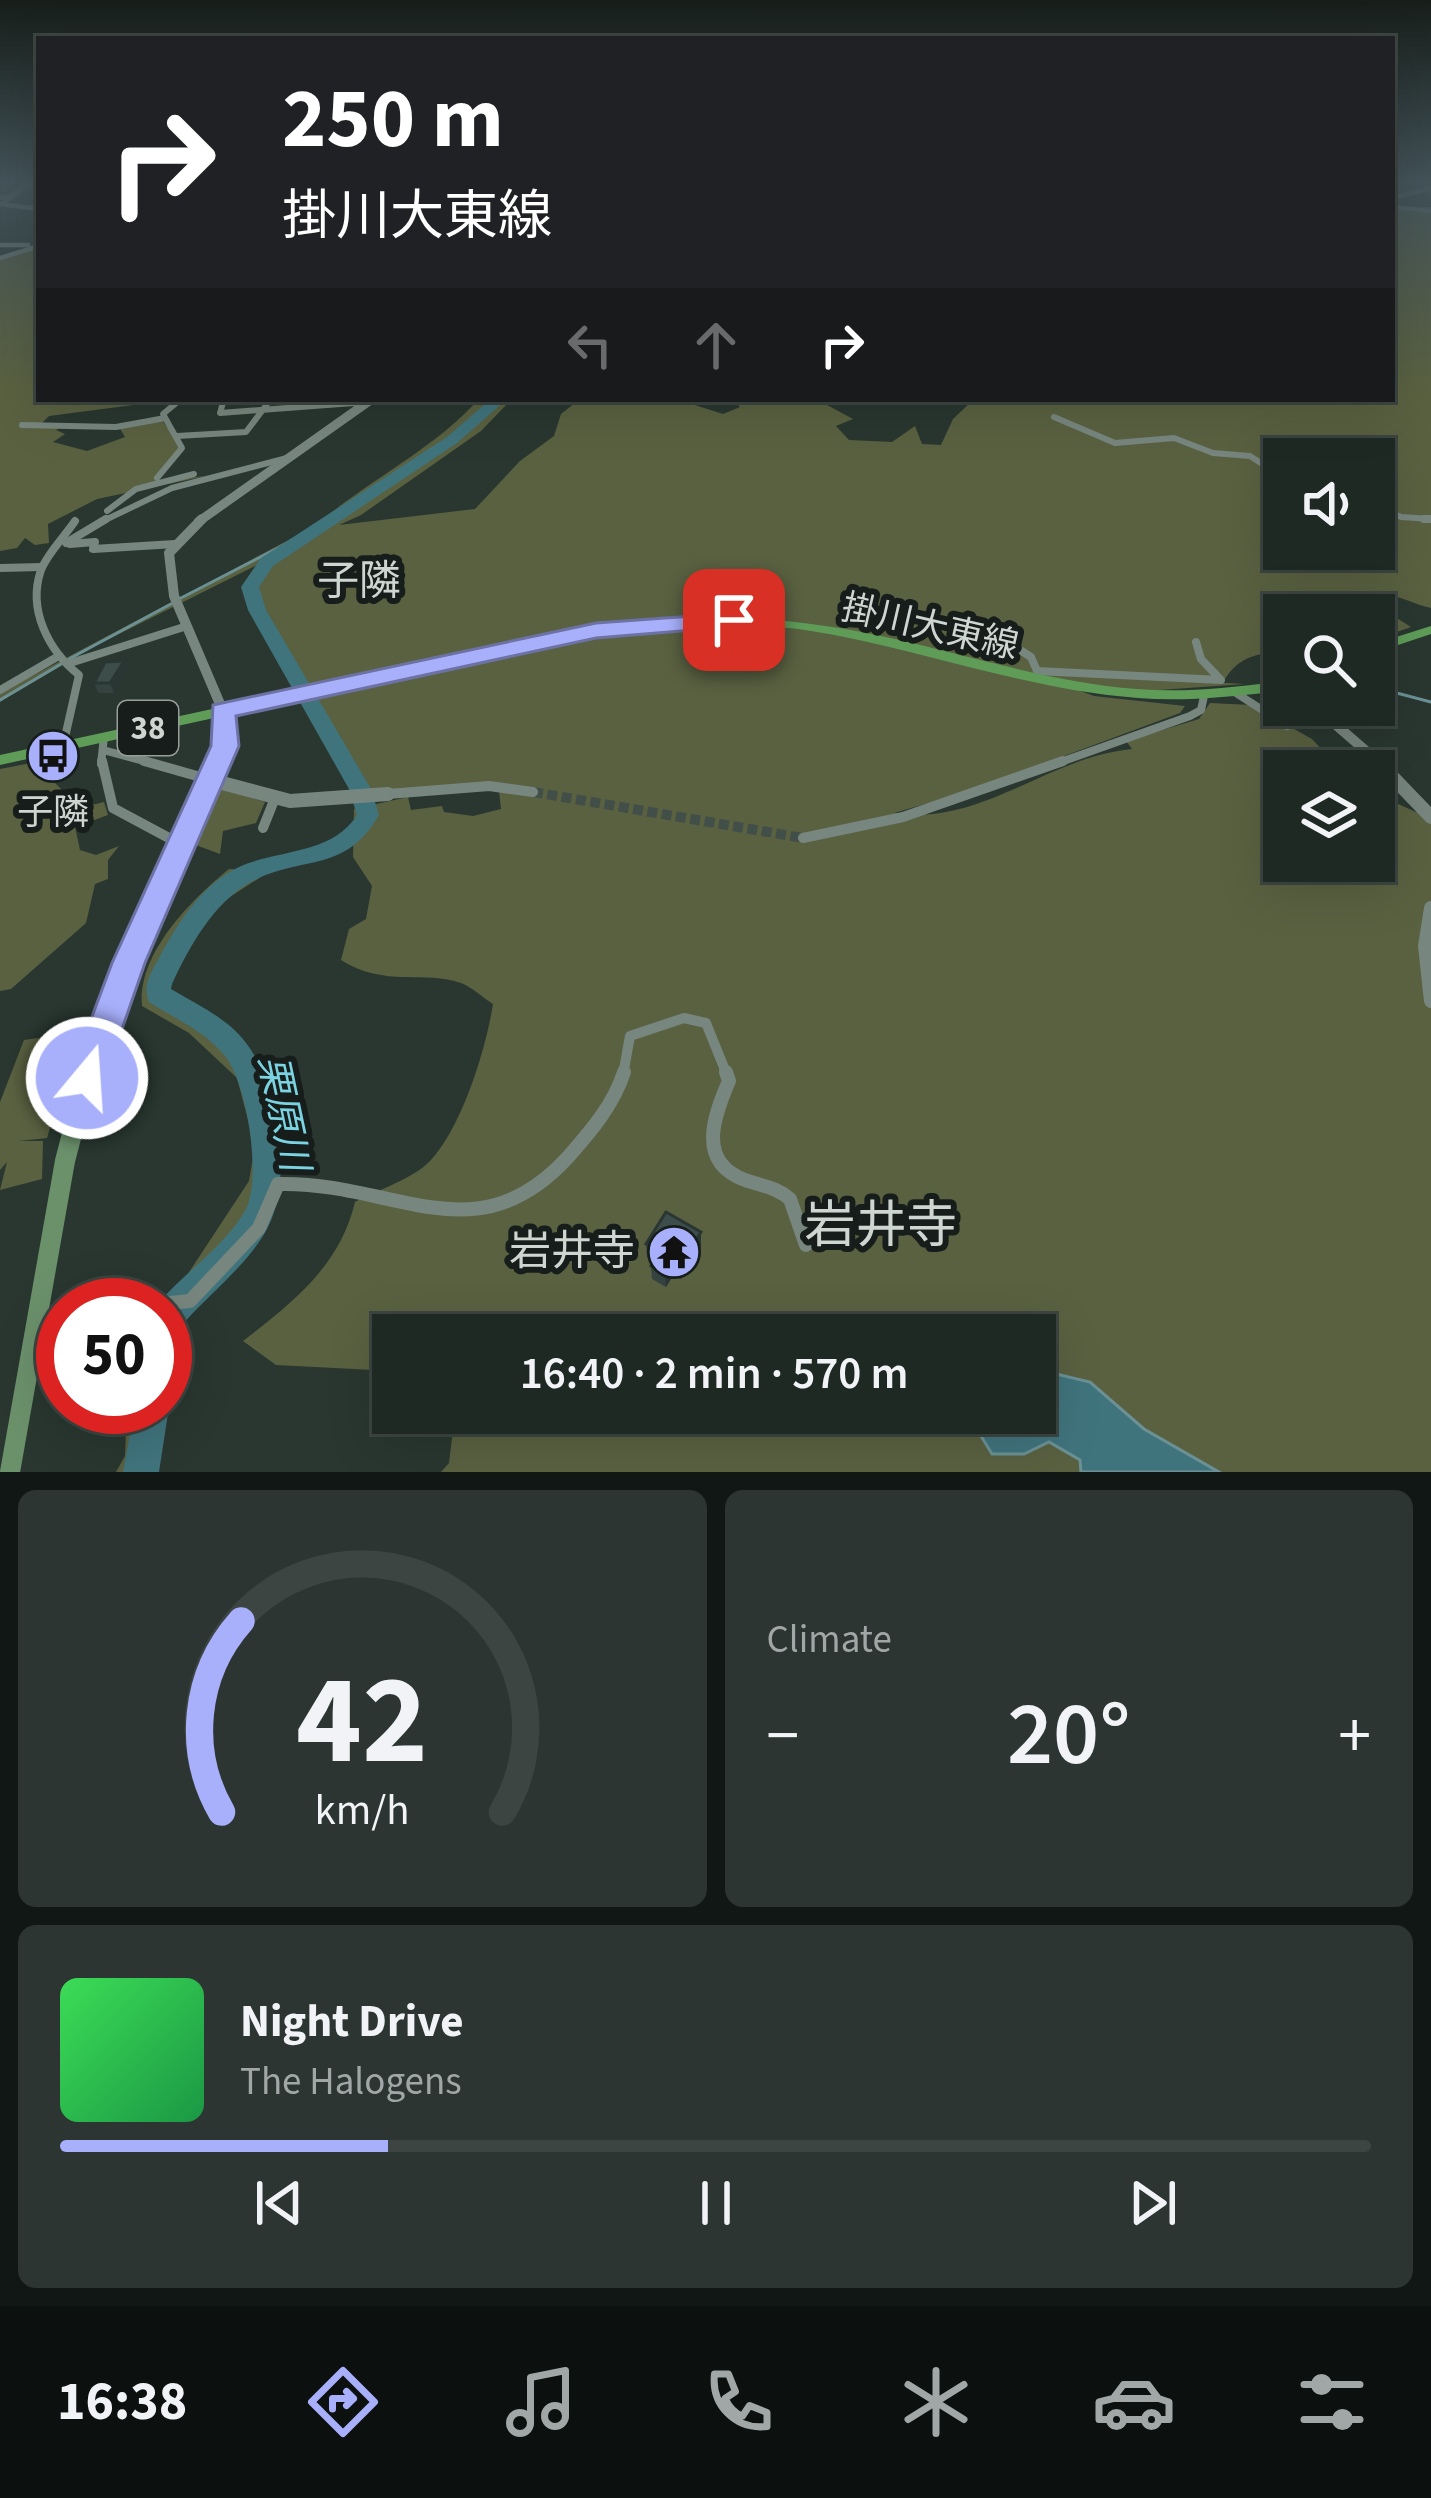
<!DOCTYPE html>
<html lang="en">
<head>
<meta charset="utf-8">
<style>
	:root { --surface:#1f2924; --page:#2c3531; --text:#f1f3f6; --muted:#a1a6a6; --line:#3c4541; --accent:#a8b0fc }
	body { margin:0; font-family:"Source Sans 3","Noto Sans JP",sans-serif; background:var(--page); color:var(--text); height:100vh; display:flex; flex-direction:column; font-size:45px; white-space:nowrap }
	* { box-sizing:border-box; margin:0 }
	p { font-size:39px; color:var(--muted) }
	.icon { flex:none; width:66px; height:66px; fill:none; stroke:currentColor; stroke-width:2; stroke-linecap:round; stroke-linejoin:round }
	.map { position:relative; height:1472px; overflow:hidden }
	.side { display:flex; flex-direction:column; gap:18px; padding:18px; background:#111714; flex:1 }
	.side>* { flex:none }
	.hud { position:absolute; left:36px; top:36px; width:1359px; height:366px; border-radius:0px; box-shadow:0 12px 48px #0002,0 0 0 3px var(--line); background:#202124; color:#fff; overflow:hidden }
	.fabs { position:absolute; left:1263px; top:438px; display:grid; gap:24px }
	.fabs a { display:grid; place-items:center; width:132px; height:132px; border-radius:0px; background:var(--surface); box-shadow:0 12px 48px #0002,0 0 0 3px var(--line); font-size:60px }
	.speed { position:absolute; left:36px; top:1278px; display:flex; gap:24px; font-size:60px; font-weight:700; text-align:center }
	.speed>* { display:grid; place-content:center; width:156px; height:156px; border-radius:50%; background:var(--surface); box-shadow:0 12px 48px #0002,0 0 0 3px var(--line); line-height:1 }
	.speed .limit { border:18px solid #d22; background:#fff; color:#111 }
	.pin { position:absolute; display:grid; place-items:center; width:102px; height:102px; color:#fff; margin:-51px; border-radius:24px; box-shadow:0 6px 18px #0006 }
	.me { position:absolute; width:132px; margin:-66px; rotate:18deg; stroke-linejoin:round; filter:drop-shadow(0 0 9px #0008) }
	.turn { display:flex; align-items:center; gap:42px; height:252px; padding:0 48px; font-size:54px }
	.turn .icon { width:156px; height:156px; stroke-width:2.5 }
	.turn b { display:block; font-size:84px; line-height:102px }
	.lanes { display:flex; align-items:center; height:114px; padding:0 48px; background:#0003; justify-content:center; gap:60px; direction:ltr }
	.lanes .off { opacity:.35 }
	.big { font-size:90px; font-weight:600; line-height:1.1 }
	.side .widget { flex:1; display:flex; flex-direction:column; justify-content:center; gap:18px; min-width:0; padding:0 42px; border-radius:18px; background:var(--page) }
	.side .dial { align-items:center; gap:0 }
	.dial svg { height:312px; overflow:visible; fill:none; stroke:var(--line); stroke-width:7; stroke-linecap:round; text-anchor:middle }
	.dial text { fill:var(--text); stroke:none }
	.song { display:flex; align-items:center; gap:36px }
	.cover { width:144px; height:144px; border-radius:18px; background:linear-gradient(135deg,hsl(130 70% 55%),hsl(140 70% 35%)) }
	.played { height:12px; border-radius:6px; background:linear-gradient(90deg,var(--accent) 25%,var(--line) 25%) }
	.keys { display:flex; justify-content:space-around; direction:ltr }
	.heat { display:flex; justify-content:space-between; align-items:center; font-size:66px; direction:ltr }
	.side .tiles { flex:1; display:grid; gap:18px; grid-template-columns:1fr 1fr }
	.widget:last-child { grid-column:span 2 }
	.trip { position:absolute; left:372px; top:1314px; width:684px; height:120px; border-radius:0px; background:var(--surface); box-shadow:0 12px 48px #0002,0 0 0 3px var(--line); font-weight:600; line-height:120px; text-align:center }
	.tabs { display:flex; height:192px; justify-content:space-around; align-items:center; background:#0c100e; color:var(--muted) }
	.tabs .icon { width:84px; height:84px }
	.tabs .on { color:var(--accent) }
	.tabs b { font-size:54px; color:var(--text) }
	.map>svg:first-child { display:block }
	.green { fill:#5a6141; fill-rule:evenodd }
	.water { fill:#40747d; stroke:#6b9196; stroke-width:3 }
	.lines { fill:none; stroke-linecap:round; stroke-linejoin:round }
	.stream { stroke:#6b9196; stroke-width:3 }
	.river { fill:#40747d; fill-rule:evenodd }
	.minor-tunnel { stroke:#424f48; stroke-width:10; stroke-dasharray:10 4.5; stroke-linecap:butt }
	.minor-far4 { stroke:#77867e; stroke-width:4.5 }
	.minor-far3 { stroke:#77867e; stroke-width:6 }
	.minor-far2 { stroke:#77867e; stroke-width:8 }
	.minor-far1 { stroke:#77867e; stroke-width:10 }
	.minor { stroke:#77867e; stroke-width:14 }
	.tertiary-far2 { stroke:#77867e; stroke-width:9 }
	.tertiary-far1 { stroke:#77867e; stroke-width:10 }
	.tertiary { stroke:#77867e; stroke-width:14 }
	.secondary-far2 { stroke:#6b916b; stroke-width:12 }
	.secondary-far1 { stroke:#6b916b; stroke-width:15 }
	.secondary { stroke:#6b916b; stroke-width:20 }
	.primary { fill:#5e9c58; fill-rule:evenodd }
	.wall { fill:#344240 }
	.shaded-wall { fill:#2a3634 }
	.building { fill:#3c4d4a; stroke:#2a3634; stroke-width:3 }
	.route { fill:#a8b0fc; stroke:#6d72a4; stroke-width:3 }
	.labels { text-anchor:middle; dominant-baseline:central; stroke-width:12; stroke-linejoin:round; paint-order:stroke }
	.shield { fill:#171d1a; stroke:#979e9b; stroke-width:3 }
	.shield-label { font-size:33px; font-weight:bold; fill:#ced6d2 }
	.street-label { font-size:36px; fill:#ced6d2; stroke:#171d1a }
	.poi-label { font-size:36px; fill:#ced6d2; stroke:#171d1a }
	.water-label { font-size:39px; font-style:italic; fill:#7bd3e2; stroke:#171d1a }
	.quarter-label { font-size:42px; fill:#ced6d2; stroke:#171d1a }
	.near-poi-label { font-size:42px; fill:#ced6d2; stroke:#171d1a; text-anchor:end }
	.near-quarter-label { font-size:51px; fill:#ced6d2; stroke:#171d1a }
</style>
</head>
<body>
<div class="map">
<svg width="1431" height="1472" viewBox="0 0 1431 1472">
	<rect width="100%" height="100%" fill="#293730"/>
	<g class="green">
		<path d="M1392,207H1431V608C1409,604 1387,586 1368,600L1411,627L1374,640V615H1284V651C1259,653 1239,656 1225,679L1172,680L1245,684L1145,691L1059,683L1094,696L1185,706L1180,713L970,791L894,813C981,827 1047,757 1132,749L1126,741L1199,719L1210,703L1251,705L1312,739L1342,771H1284V861H1374V793L1418,813L1392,780L1431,822V1472H441L449,1463L455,1413H1035V1335H393V1371L276,1365L243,1341C292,1303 340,1266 355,1202C377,1190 413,1179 430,1161C462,1127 486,1049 493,1004C483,998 472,987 461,983C425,970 385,988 341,960L349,929L366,919L372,886L353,857L354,809L408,797L411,810L442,806L444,812L473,816L501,809L499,791L576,789L370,794L297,676L253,586L263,569L293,547L93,647L0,702V693L315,526C368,480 432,451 479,399H512L481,431L361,515L339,525L475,509L520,461L554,436L561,414L580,399H676L723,414L740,407L733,399H816L853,419L836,426L849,440L892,442L915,426L922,444L941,445L953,419L974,399H1392ZM1284,459H1374V549H1284Z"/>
		<polygon points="39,246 39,399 179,399 49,416 42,423 66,424 56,430 65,434 53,442 87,451 125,437 119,427 161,419 182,447 155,481 206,476 97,499 48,524 49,543 35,545 25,538 17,548 0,551 0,260"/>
		<polygon points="52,759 49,777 69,797 72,810 104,802 108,815 75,827 80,850 96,855 119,846 108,860 108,879 95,884 86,923 11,989 0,991 0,769"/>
		<polygon points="219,788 265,802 256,823 223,831 220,854 193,844"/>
		<path d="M229,869L270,871L213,908L169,981L171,992C189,1007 215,1018 230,1035C273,1082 302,1165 262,1221C244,1247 214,1270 191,1293L176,1292L249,1181L255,1146L237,1078L189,1033L142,1006C137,954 191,900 229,869Z"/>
		<polygon points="79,1032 47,1138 19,1141 43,1141 42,1179 0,1190 7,1162 0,1170 0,1102 24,1040"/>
		<polygon points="127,1407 161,1407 149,1472 116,1472 125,1456"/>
	</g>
	<polygon class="water" points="1035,1369 1090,1382 1144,1429 1219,1472 1081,1472 1080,1460 1049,1442 1024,1454 992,1454 967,1413 1035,1413"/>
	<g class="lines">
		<g class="stream">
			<polyline points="10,195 27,183"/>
			<polyline points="179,599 311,531"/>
			<polyline points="69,659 171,604"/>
			<polyline points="1374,687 1431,702"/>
			<polyline points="0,700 61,664"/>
		</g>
		<g class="river">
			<path d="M491,399H507L457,443L273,566L259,587L266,610L371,789L379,815C344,875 303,854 251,882C214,902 189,947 172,984L171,989C197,1005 228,1018 246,1043C281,1088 295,1187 263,1236C240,1272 203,1299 176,1332L165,1337V1305H157C184,1272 225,1247 246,1209C262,1177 247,1083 225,1056C206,1032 174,1018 149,1002C142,985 151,973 159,958C177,924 202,884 239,867C278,849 332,855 357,815L349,789L248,610L241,587L261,558L447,437Z"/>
			<polygon points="165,1397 169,1407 159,1472 123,1472 135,1407 165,1407"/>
		</g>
		<polyline class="minor-tunnel" points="533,792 803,838"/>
		<g class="minor-far4">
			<polyline points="0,197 11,197 1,204 39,209"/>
			<polyline points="11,197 30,183"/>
			<polyline points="1392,198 1431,188"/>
			<polyline points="1392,207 1431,211"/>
			<polyline points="0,245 28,245"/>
			<polyline points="0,258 39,246"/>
		</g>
		<g class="minor-far3">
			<polyline points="224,399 220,413 367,402"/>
			<polyline points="1054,417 1115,443 1174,438 1213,453 1250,456 1284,478"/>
			<polyline points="22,425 116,427 165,418"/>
			<polyline points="177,436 246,432 271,399"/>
			<polyline points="157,478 182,448 163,414 181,399"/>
			<polyline points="1374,505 1401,517 1431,519"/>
			<polyline points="107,511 136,489 194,474"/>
			<polyline points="101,522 172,488 287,458"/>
		</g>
		<g class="minor-far2">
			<polyline points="1424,519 1431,519"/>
			<polyline points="66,543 106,519"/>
			<polyline points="70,544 95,542 93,549 175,544"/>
			<polyline points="0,568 42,567"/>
			<polyline points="1012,645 1031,657 1037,671 1221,680 1201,659 1196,642"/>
			<polyline points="67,664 187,626"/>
			<polyline points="0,690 57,657"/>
			<polyline points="1236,693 1287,726"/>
			<path d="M63,746L79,675C49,651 27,610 41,570C47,554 65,536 75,521"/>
			<polyline points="103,750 155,764"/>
			<polyline points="101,764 104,737"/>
			<polyline points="1055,764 1190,716 1201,710 1204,696"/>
		</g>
		<g class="minor-far1">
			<polyline points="102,761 113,808 182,845"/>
			<polyline points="144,761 211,780"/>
			<polyline points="388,794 489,786 533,792"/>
			<polyline points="263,828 275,798"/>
			<polyline points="803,838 903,817 1063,761"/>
			<polyline points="623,1075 630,1036 684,1018 706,1023 727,1075"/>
		</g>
		<g class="minor">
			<path d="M726,1072L729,1081C713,1118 697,1162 745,1180C762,1186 776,1187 790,1199L806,1245"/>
			<path d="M150,1305L190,1301L259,1228L278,1184C395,1181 476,1259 569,1156C591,1131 614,1104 624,1072"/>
			<polyline points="39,1328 63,1323"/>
		</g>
		<polyline class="tertiary-far2" points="198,522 372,399"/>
		<g class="tertiary-far1">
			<polyline points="202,519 169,553 174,596 223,711"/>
			<polyline points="1313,705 1381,764"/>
		</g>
		<g class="tertiary">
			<polyline points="1377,761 1431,817"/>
			<polyline points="211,780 290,801 388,794"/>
			<polyline points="1431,908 1425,946 1431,1001"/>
		</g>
		<polyline class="secondary-far2" points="217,764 225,746 223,711"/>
		<polyline class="secondary-far1" points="88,1075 218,761"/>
		<polyline class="secondary" points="10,1472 65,1161 88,1072"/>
		<g class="primary">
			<path d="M730,616C776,620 821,624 867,633C957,651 1045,682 1137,689C1187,693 1235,687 1284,681V691C1235,696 1187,702 1138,698C1024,690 917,647 805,630C725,619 646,627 568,640L0,765V755L568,632L648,620Z"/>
			<polygon points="1431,626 1431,634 1374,653 1374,644"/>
		</g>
	</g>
	<g class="wall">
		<polygon points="124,661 128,671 114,693 98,693 94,683"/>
		<polygon points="132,734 166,743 158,751 137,744"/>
		<polygon points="646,1244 701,1246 681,1279 674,1274 666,1287 652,1279 651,1266 653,1261 647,1257"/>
	</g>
	<g class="shaded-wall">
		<polygon points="124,661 128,671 114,693 110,683"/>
		<polygon points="162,733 166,743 158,751 154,741"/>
		<polygon points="701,1232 701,1246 681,1279 681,1265"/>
		<polygon points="673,1261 674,1274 666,1287 665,1274"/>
	</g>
	<g class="building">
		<polygon points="124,661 110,683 94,683 105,662"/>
		<polygon points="143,727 162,733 154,741 132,734"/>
		<polygon points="666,1212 701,1232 681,1265 673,1261 665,1274 651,1266 659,1251 646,1244"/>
	</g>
	<linearGradient id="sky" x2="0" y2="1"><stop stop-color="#171e1a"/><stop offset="0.47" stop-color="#435359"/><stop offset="1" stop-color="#435359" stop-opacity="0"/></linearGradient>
	<rect width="1431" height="389" fill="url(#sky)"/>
	<polygon class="route" points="734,613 746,620 742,626 596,638 236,716 239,746 145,963 105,1078 99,1089 87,1094 74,1089 69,1078 112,963 211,746 213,705 596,623"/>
	<defs>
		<g id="bus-disc" transform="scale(2.7)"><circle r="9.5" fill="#a8b0fc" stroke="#171d1a"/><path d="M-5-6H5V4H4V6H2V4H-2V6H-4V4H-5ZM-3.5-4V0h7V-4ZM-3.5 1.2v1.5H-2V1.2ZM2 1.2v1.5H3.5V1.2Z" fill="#111"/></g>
		<g id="temple-disc" transform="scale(2.7)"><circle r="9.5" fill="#a8b0fc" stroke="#171d1a"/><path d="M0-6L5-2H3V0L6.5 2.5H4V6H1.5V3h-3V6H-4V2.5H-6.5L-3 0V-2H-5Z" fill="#111"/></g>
	</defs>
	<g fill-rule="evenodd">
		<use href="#bus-disc" x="53" y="756"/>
		<use href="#temple-disc" x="674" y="1252"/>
	</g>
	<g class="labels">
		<rect class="shield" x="118" y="701" width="60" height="54" rx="9"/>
		<g class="shield-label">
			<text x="148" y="728">38</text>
		</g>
		<g class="street-label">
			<text transform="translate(930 627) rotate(13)">掛川大東線</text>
		</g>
		<g class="poi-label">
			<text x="53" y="812">子隣</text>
		</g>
		<g class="water-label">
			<text transform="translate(283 1113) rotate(78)">栗原川</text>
		</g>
		<g class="quarter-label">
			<text x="359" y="582">子隣</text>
		</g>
		<g class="near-poi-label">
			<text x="635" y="1252">岩井寺</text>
		</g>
		<g class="near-quarter-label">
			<text x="881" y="1226">岩井寺</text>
		</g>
	</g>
</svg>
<div class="fabs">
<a><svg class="icon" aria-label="sound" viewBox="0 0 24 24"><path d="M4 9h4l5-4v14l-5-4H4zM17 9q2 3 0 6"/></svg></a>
<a><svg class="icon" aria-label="search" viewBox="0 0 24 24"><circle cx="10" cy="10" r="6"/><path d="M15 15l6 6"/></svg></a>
<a><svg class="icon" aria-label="layers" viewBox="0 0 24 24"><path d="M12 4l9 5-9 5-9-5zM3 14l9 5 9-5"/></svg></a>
</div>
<div class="speed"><div class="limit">50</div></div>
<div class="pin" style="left:734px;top:620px;background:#d93025"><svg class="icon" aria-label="arrive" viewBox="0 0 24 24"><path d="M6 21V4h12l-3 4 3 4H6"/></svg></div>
<svg class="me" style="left:87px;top:1078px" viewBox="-20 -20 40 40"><circle r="17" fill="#a8b0fc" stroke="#fff" stroke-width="3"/><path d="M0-11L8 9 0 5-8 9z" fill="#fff"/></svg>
<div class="trip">16:40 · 2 min · 570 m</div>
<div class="hud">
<div class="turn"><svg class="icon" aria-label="right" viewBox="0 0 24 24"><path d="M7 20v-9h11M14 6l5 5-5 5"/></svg><div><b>250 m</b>掛川大東線</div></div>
<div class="lanes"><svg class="icon off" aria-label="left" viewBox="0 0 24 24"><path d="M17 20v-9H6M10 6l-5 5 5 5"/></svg><svg class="icon off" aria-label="ahead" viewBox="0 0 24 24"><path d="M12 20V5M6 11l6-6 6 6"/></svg><svg class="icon" aria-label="right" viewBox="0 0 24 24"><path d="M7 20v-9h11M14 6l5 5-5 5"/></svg></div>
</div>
</div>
<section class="side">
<div class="tiles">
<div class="widget dial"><svg viewBox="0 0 100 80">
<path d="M14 69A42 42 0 1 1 86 69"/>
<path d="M14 69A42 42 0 0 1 19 20" stroke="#a8b0fc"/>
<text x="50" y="56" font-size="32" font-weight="700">42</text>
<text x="50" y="72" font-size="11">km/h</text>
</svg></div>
<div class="widget"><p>Climate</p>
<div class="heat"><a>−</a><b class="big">20°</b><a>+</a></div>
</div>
<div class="widget">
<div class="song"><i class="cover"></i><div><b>Night Drive</b><p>The Halogens</p></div></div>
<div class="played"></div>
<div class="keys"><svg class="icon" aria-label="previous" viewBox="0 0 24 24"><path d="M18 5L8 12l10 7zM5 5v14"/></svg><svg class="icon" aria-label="pause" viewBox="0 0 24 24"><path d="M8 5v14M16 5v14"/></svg><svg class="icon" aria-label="next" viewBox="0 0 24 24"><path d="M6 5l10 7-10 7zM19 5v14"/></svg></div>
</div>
</div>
</section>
<nav class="tabs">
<b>16:38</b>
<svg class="icon on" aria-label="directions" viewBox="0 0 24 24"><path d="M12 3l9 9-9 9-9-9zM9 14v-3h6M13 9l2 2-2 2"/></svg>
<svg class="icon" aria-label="music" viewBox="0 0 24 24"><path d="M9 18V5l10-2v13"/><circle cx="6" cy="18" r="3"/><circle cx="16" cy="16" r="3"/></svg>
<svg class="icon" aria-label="phone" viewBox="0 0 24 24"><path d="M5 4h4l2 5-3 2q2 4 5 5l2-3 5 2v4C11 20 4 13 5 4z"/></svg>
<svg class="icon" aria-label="climate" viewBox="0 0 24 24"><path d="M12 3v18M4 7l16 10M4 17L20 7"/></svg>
<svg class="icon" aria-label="car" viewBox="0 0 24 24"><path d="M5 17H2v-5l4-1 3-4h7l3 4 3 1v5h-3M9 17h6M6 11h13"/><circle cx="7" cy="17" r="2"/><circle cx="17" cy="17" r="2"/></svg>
<svg class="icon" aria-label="filters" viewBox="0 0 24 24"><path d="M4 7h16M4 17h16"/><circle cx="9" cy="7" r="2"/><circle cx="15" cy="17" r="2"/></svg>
</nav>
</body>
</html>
